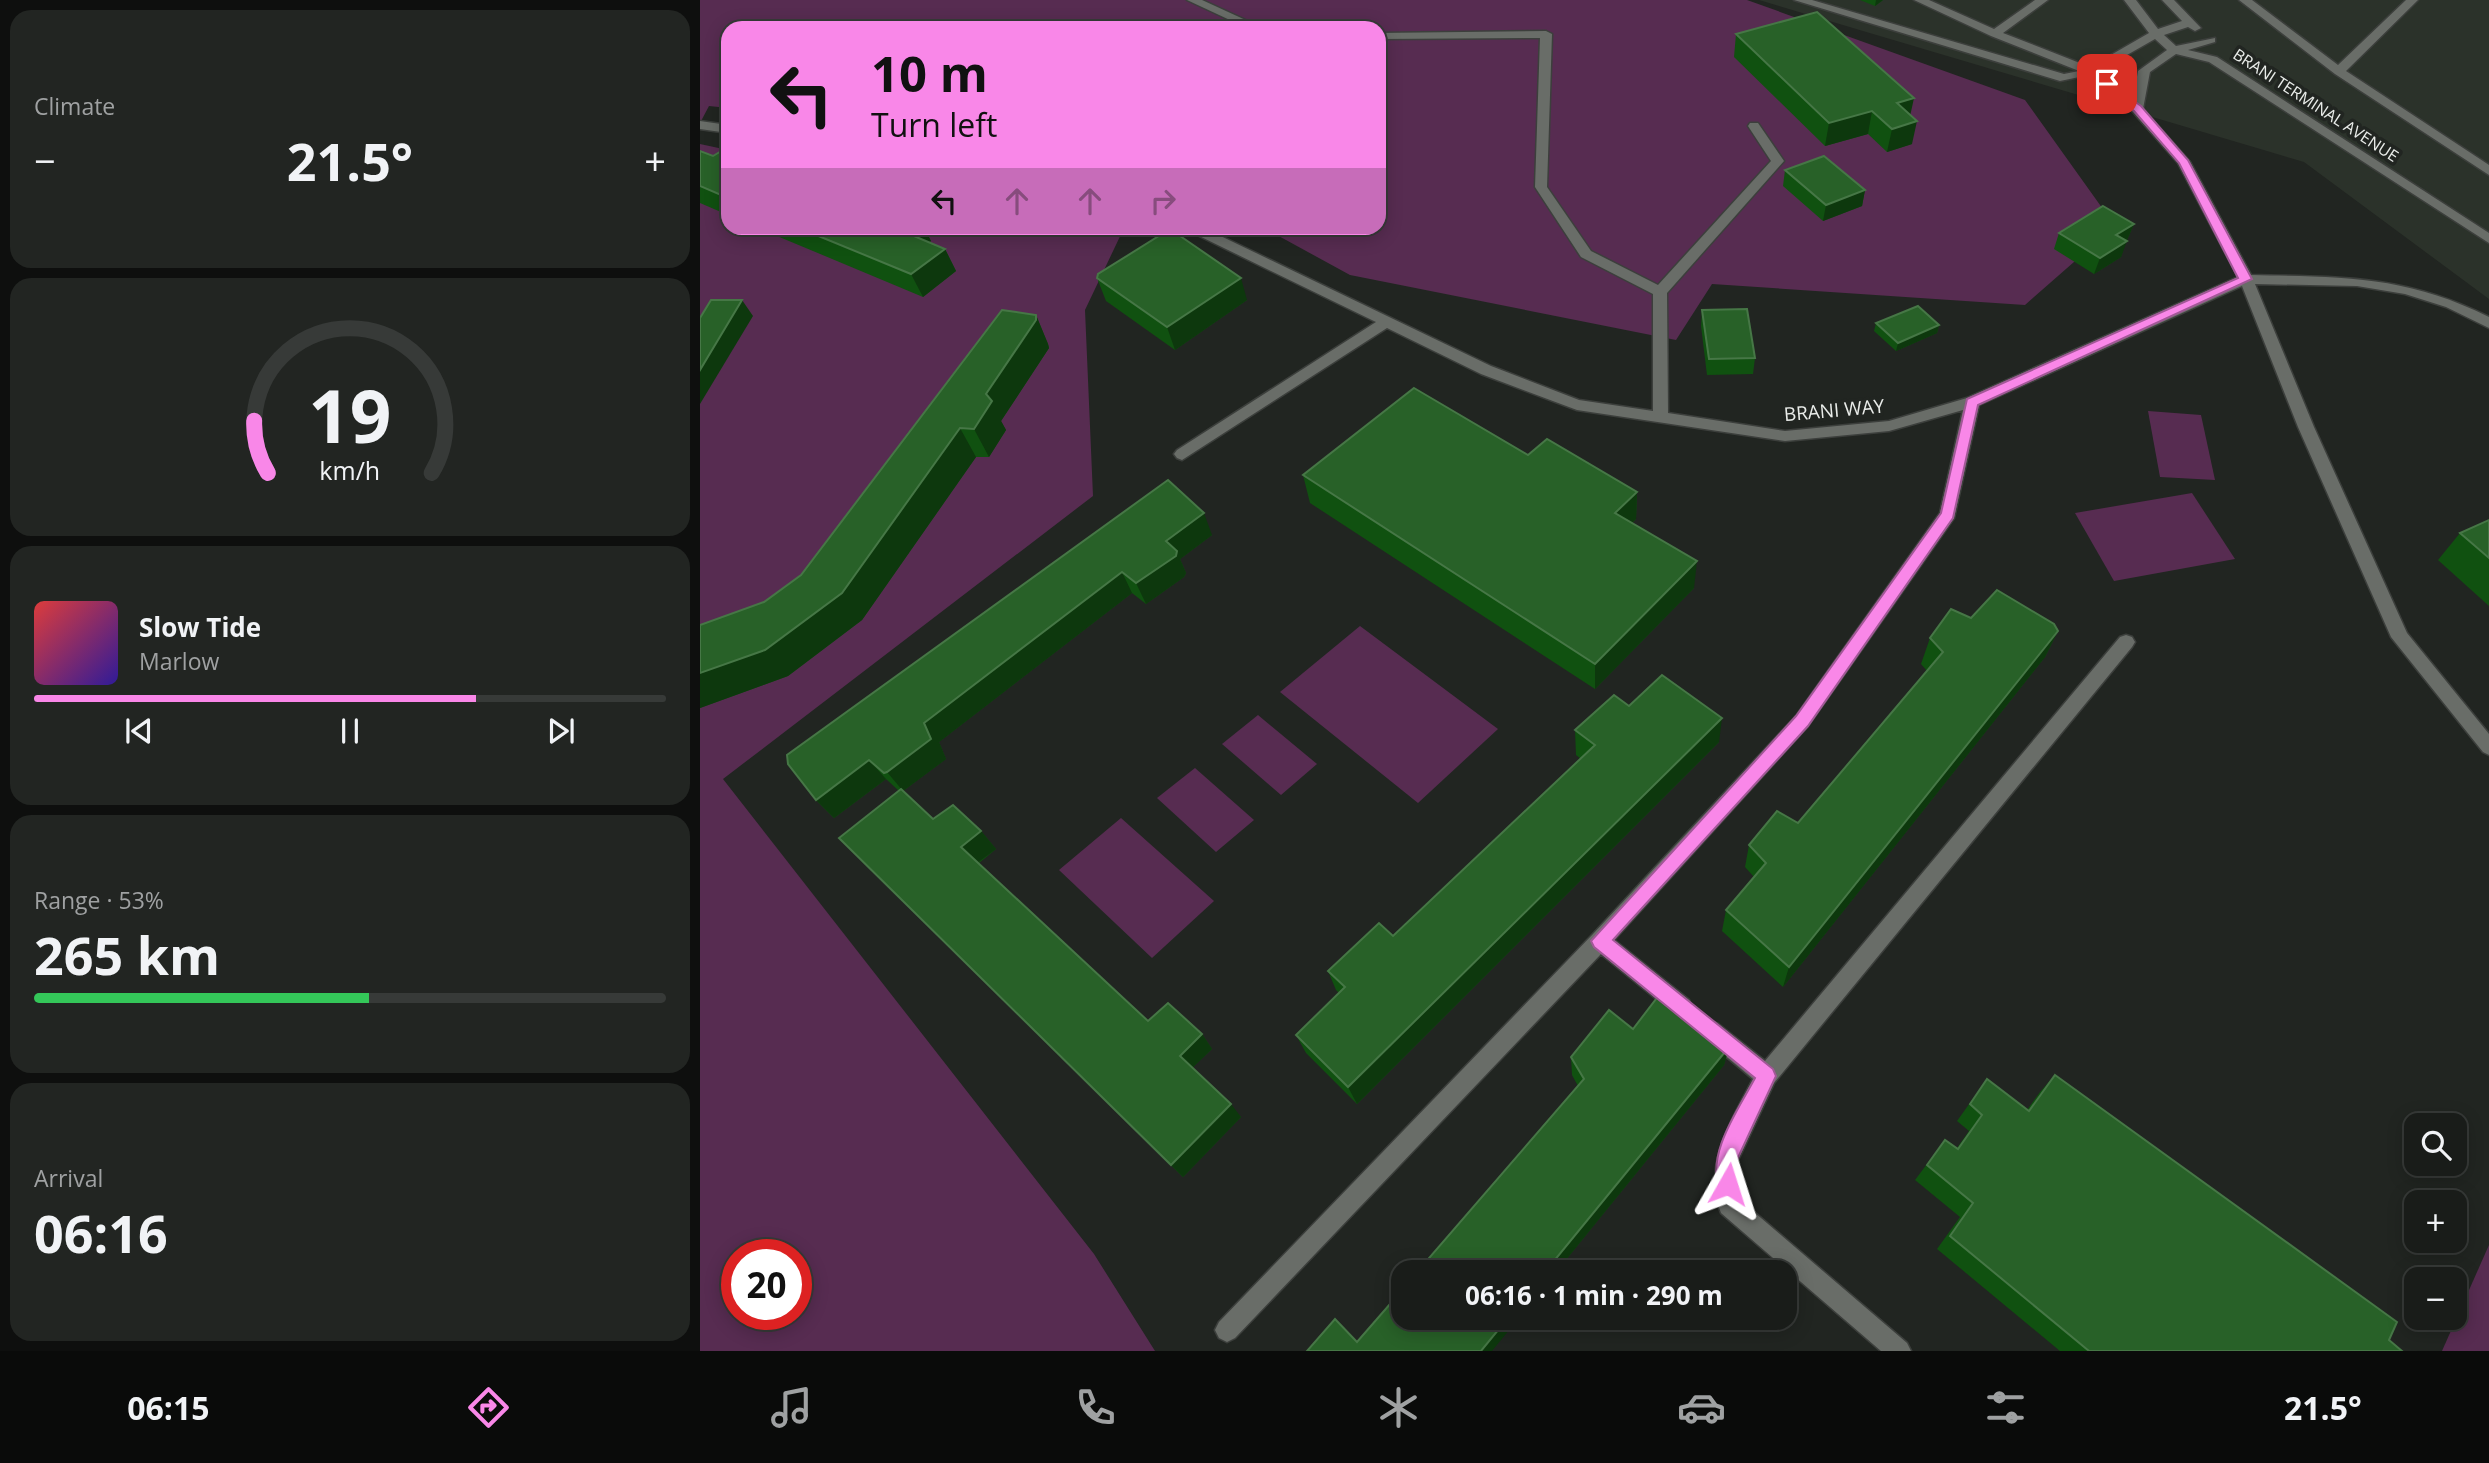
<!DOCTYPE html>
<html lang="en">
<head>
<meta charset="utf-8">
<style>
	:root { --surface:#191c19; --page:#222522; --text:#f1f3f6; --muted:#9fa1a2; --line:#373a38; --accent:#f987e8 }
	body { margin:0; font-family:"Open Sans",sans-serif; background:var(--page); color:var(--text); height:100vh; display:flex; flex-direction:column; font-size:26px; white-space:nowrap }
	* { box-sizing:border-box; margin:0 }
	p { font-size:23px; color:var(--muted) }
	.icon { flex:none; width:38px; height:38px; fill:none; stroke:currentColor; stroke-width:2; stroke-linecap:round; stroke-linejoin:round }
	.map { position:relative; flex:1; overflow:hidden }
	.sheet { display:flex; flex-direction:column; gap:10px; padding:10px; background:#0e0f0e; width:700px }
	.sheet>* { flex:none }
	.top-card { position:absolute; left:21px; top:21px; width:665px; height:214px; border-radius:21px; box-shadow:0 4px 18px #0003,0 0 0 2px var(--line); background:#f987e8; color:#111; overflow:hidden }
	.controls { position:absolute; left:1704px; top:1113px; display:grid; gap:14px }
	.controls a { display:grid; place-items:center; width:63px; height:63px; border-radius:14px; background:var(--surface); box-shadow:0 4px 18px #0003,0 0 0 2px var(--line); font-size:35px }
	.speed { position:absolute; left:21px; top:1239px; display:flex; gap:14px; font-size:35px; font-weight:700; text-align:center }
	.speed>* { display:grid; place-content:center; width:91px; height:91px; border-radius:50%; background:var(--surface); box-shadow:0 4px 18px #0003,0 0 0 2px var(--line); line-height:1 }
	.speed .limit { border:10px solid #d22; background:#fff; color:#111 }
	.pin { position:absolute; display:grid; place-items:center; width:60px; height:60px; color:#fff; margin:-30px; border-radius:14px; box-shadow:0 4px 10px #0006 }
	.me { position:absolute; width:77px; margin:-38px; rotate:6deg; stroke-linejoin:round; filter:drop-shadow(0 0 5px #0008) }
	.turn { display:flex; align-items:center; gap:24px; height:147px; padding:0 35px; font-size:32px }
	.turn .icon { width:91px; height:91px; stroke-width:2.5 }
	.turn b { display:block; font-size:49px; line-height:60px }
	.lanes { display:flex; align-items:center; height:66px; padding:0 35px; background:#0003; justify-content:center; gap:35px; direction:ltr }
	.lanes .off { opacity:.35 }
	.big { font-size:52px; font-weight:700; line-height:1.1 }
	.sheet .widget { flex:1; display:flex; flex-direction:column; justify-content:center; gap:10px; min-width:0; padding:0 24px; border-radius:21px; background:var(--page) }
	.sheet .dial { align-items:center; gap:0 }
	.dial svg { height:182px; overflow:visible; fill:none; stroke:var(--line); stroke-width:7; stroke-linecap:round; text-anchor:middle }
	.dial text { fill:var(--text); stroke:none }
	.song { display:flex; align-items:center; gap:21px }
	.cover { width:84px; height:84px; border-radius:10px; background:linear-gradient(135deg,hsl(0 70% 55%),hsl(250 70% 35%)) }
	.played { height:7px; border-radius:4px; background:linear-gradient(90deg,var(--accent) 70%,var(--line) 70%) }
	.keys { display:flex; justify-content:space-around; direction:ltr }
	.heat { display:flex; justify-content:space-between; align-items:center; font-size:38px; direction:ltr }
	.charge { height:10px; border-radius:5px; background:linear-gradient(90deg,#34c759 53%,var(--line) 0) }
	.trip { position:absolute; left:691px; top:1260px; width:406px; height:70px; border-radius:21px; background:var(--surface); box-shadow:0 4px 18px #0003,0 0 0 2px var(--line); font-weight:700; line-height:70px; text-align:center }
	.tabs { display:flex; height:112px; justify-content:space-around; align-items:center; background:#0a0b0a; color:var(--muted) }
	.tabs .icon { width:49px; height:49px }
	.tabs .selected { color:var(--accent) }
	.tabs b { font-size:32px; color:var(--text) }
	main { display:flex; flex:1; min-height:0 }
	.map>svg:first-child { display:block }
	.built { fill:#2b322a }
	.green { fill:#572c51; fill-rule:evenodd }
	.lines { fill:none; stroke-linecap:round; stroke-linejoin:round }
	.minor-casing { stroke:#3c3f3c; stroke-width:3 }
	.minor { fill:#696d68; fill-rule:evenodd }
	.wall { fill:#105110 }
	.shaded-wall { fill:#0d380d }
	.building { fill:#286128; stroke:#467746; stroke-width:2 }
	.route { fill:#f987e8; stroke:#a25897; stroke-width:2 }
	.labels { text-anchor:middle; dominant-baseline:central; stroke-width:7; stroke-linejoin:round; paint-order:stroke }
	.far-street-label { font-size:16px; fill:#e9ece9; stroke:#212521 }
	.street-label { font-size:19px; fill:#e9ece9; stroke:#212521 }
</style>
</head>
<body>
<main>
<section class="sheet">
<div class="widget"><p>Climate</p>
<div class="heat"><a>−</a><b class="big">21.5°</b><a>+</a></div>
</div>
<div class="widget dial"><svg viewBox="0 0 100 80">
<path d="M14 69A42 42 0 1 1 86 69"/>
<path d="M14 69A42 42 0 0 1 8 46" stroke="#f987e8"/>
<text x="50" y="56" font-size="32" font-weight="700">19</text>
<text x="50" y="72" font-size="11">km/h</text>
</svg></div>
<div class="widget">
<div class="song"><i class="cover"></i><div><b>Slow Tide</b><p>Marlow</p></div></div>
<div class="played"></div>
<div class="keys"><svg class="icon" aria-label="previous" viewBox="0 0 24 24"><path d="M18 5L8 12l10 7zM5 5v14"/></svg><svg class="icon" aria-label="pause" viewBox="0 0 24 24"><path d="M8 5v14M16 5v14"/></svg><svg class="icon" aria-label="next" viewBox="0 0 24 24"><path d="M6 5l10 7-10 7zM19 5v14"/></svg></div>
</div>
<div class="widget"><p>Range · 53%</p><b class="big">265 km</b><div class="charge"></div></div>
<div class="widget"><p>Arrival</p><b class="big">06:16</b></div>
</section>
<div class="map">
<svg width="1789" height="1351" viewBox="0 0 1789 1351">
	<rect width="100%" height="100%" fill="#212521"/>
	<polygon class="built" points="1059,0 1789,0 1789,299 1604,162"/>
	<g class="green">
		<polygon points="0,0 1047,0 1325,100 1415,226 1325,305 1012,284 976,340 650,275 564,228 679,228 679,28 28,28 28,108 9,106 0,123"/>
		<path d="M0,144L28,150V228H424L385,310L393,496L23,779L394,1254L455,1351H0ZM37,1255H96V1314H37Z"/>
		<polygon points="1448,411 1501,415 1515,480 1460,477"/>
		<polygon points="1492,493 1535,559 1414,581 1375,513"/>
		<polygon points="660,626 798,729 718,803 580,692"/>
		<polygon points="558,715 617,764 581,795 522,744"/>
		<polygon points="495,768 554,820 516,852 457,798"/>
		<polygon points="421,818 514,901 452,958 359,870"/>
		<polygon points="1789,1245 1789,1351 1742,1351"/>
	</g>
	<g class="lines">
		<g class="minor-casing">
			<g id="minor">
				<polygon points="487,0 502,0 563,28 547,28"/>
				<path d="M1094,0H1112L1364,74L1379,71L1291,36L1214,0H1229L1294,29L1335,0H1348L1303,33L1390,67L1449,33L1424,0H1436L1458,29L1482,21L1462,0H1474L1501,28L1495,31L1488,27L1464,35L1476,46L1515,38V42L1488,50L1517,57L1789,233V243L1509,62L1476,54L1450,72L1443,109L1490,162L1551,275C1642,277 1705,275 1789,317V328L1746,307L1705,294L1657,286L1555,284L1614,427L1707,633L1789,734V755L1783,752L1691,637L1598,427L1542,286L1279,405L1254,518L1108,726L914,940L989,1000L992,1007L989,1014L982,1017L975,1014L901,954L535,1338L527,1342L519,1338L515,1330L519,1322L893,934L1096,716L1240,513L1263,410L1189,431L1085,441L877,410L781,374L687,328L482,460L477,458L474,454L477,450L676,322L489,231L488,228H504L791,366L879,400L953,411V294L881,257L835,187L840,38L679,39V33L846,31L852,34L847,187L891,251L958,285L1071,161L1048,126L1050,123H1058L1084,161L967,293L968,413L1085,431L1189,421L1267,398L1538,277L1478,163L1433,112L1389,75L1360,81ZM1455,39L1467,50L1438,71L1433,99L1399,71Z"/>
				<polygon points="1539,0 1552,0 1638,65 1706,0 1718,0 1646,71 1789,165 1789,175 1635,74"/>
				<polygon points="0,121 28,125 28,133 0,129"/>
				<path d="M1426,635L1432,637L1435,642L1432,647L1074,1083L1037,1162L1040,1200L1207,1343L1211,1351H1181L1021,1213C1002,1166 1032,1120 1053,1079L1004,1038L1001,1031L1004,1024L1011,1021L1018,1024L1065,1061L1420,637Z"/>
			</g>
		</g>
		<use href="#minor" class="minor"/>
	</g>
	<g class="wall">
		<polygon points="1160,0 1183,0 1175,6"/>
		<polygon points="1036,34 1210,115 1212,144 1187,152 1168,134 1125,146 1034,57"/>
		<polygon points="28,147 28,215 0,203 0,151 13,156"/>
		<polygon points="1085,170 1165,190 1162,206 1123,221 1083,186"/>
		<polygon points="1434,224 1427,240 1426,241 1421,257 1394,274 1354,249 1359,233"/>
		<polygon points="58,228 224,228 231,241 229,242 245,249 256,271 223,297"/>
		<polygon points="397,278 547,300 475,350 406,301"/>
		<polygon points="1002,310 1055,358 1053,374 1007,375 1001,326"/>
		<polygon points="336,315 348,344 349,348 301,421 306,430 289,457 276,457 162,620 88,676 0,708 0,625 64,602 101,575"/>
		<polygon points="1176,323 1239,325 1237,333 1196,351 1174,331"/>
		<polygon points="828,455 937,492 936,519 932,523 994,588 895,689 610,503 603,475"/>
		<polygon points="468,480 512,535 480,559 486,573 484,577 446,604 432,593 239,742 246,759 203,791 233,819 281,831 296,849 279,863 448,1021 502,1034 512,1049 492,1068 541,1117 483,1177 139,838 199,791 186,779 134,818 116,800"/>
		<polygon points="1789,520 1789,606 1738,560 1760,533"/>
		<polygon points="1271,618 1358,631 1345,657 1083,987 1022,931 1026,910 1054,877 1045,867 1049,845 1098,823 1227,671 1221,664 1230,638"/>
		<polygon points="929,706 1019,742 657,1104 606,1053 596,1035 639,993 636,990 628,971 693,936 881,759 876,755 875,730"/>
		<polygon points="933,1029 1029,1047 1024,1065 856,1272 717,1272 878,1086 872,1075 871,1057"/>
		<polygon points="1355,1075 1689,1340 1702,1351 1360,1351 1237,1249 1260,1217 1215,1180 1245,1140 1257,1148 1269,1131 1257,1121 1287,1079 1327,1110 1340,1092"/>
	</g>
	<g class="shaded-wall">
		<polygon points="1176,0 1183,0 1175,6"/>
		<polygon points="1214,98 1209,121 1197,103"/>
		<polygon points="1172,111 1168,134 1125,146 1129,123"/>
		<polygon points="1217,121 1212,144 1187,152 1192,129"/>
		<polygon points="1165,190 1162,206 1123,221 1126,205"/>
		<polygon points="1434,224 1427,240 1410,251 1416,235"/>
		<polygon points="207,228 224,228 231,241 214,254 202,231"/>
		<polygon points="1427,241 1421,257 1394,274 1400,258"/>
		<polygon points="245,249 256,271 223,297 211,274"/>
		<polygon points="541,278 547,300 475,350 467,327"/>
		<polygon points="42,300 53,316 0,404 0,370"/>
		<polygon points="336,315 348,344 349,348 301,421 306,430 289,457 274,429 286,394"/>
		<polygon points="1239,325 1237,333 1196,351 1198,343"/>
		<polygon points="260,428 276,457 162,620 88,676 0,708 0,673"/>
		<polygon points="937,492 936,519 915,540 915,513"/>
		<polygon points="504,513 512,535 480,559 486,573 484,577 446,604 436,583 466,541"/>
		<polygon points="997,561 994,588 895,689 895,664"/>
		<polygon points="422,572 432,593 239,742 246,759 203,791 187,772 224,723"/>
		<polygon points="1358,631 1345,657 1083,987 1089,967"/>
		<polygon points="1022,718 1019,742 657,1104 648,1087"/>
		<polygon points="169,760 186,779 134,818 116,800"/>
		<polygon points="281,831 296,849 276,864 261,847"/>
		<polygon points="502,1034 512,1049 490,1070 480,1056"/>
		<polygon points="1029,1047 1024,1065 856,1272 845,1272"/>
		<polygon points="531,1104 541,1117 483,1177 471,1165"/>
		<polygon points="808,1318 819,1318 792,1351 781,1351"/>
	</g>
	<g class="building">
		<polygon points="1117,12 1214,98 1197,103 1217,121 1192,129 1172,111 1129,123 1036,34"/>
		<polygon points="28,147 28,198 0,186 0,151 13,156"/>
		<polygon points="1124,156 1165,190 1126,205 1085,170"/>
		<polygon points="1403,206 1434,224 1416,235 1427,241 1400,258 1359,233"/>
		<polygon points="99,228 207,228 202,231 245,249 211,274"/>
		<polygon points="470,229 541,278 467,327 397,278 398,274"/>
		<polygon points="11,300 42,300 0,370 0,318"/>
		<polygon points="1218,306 1239,325 1198,343 1176,323"/>
		<polygon points="1047,309 1055,358 1009,359 1002,310"/>
		<polygon points="302,310 336,315 336,320 286,394 292,401 274,429 260,428 142,593 65,650 0,673 0,625 64,602 101,575"/>
		<polygon points="714,388 828,455 847,439 937,492 915,513 997,561 895,664 603,475"/>
		<polygon points="468,480 504,513 466,541 477,551 476,556 436,583 422,572 224,723 231,739 187,772 184,773 169,760 116,800 88,764 87,755"/>
		<polygon points="1789,520 1789,558 1760,533"/>
		<polygon points="1297,590 1354,624 1358,631 1089,967 1026,910 1066,863 1049,845 1077,811 1098,823 1243,652 1230,638 1251,609 1271,618"/>
		<polygon points="962,675 1022,718 648,1087 596,1035 645,987 628,971 679,923 693,936 895,745 875,730 914,695 929,706"/>
		<polygon points="201,789 233,819 253,805 281,831 261,847 448,1021 468,1003 502,1034 480,1056 531,1104 471,1165 139,838"/>
		<polygon points="963,990 1025,1037 1029,1047 845,1272 717,1272 884,1079 871,1057 909,1010 933,1029"/>
		<polygon points="1355,1075 1697,1322 1689,1340 1702,1351 1389,1351 1250,1236 1273,1203 1227,1165 1245,1140 1258,1149 1282,1115 1270,1104 1287,1079 1329,1111"/>
		<polygon points="704,1288 704,1318 808,1318 781,1351 607,1351 635,1319 657,1342"/>
	</g>
	<path class="route" d="M1407,81L1441,106L1488,160L1552,279L1278,405L1253,518L1108,726L913,940L1073,1069L1076,1076L1036,1162L1038,1184L1035,1191L1028,1194L1020,1191C1005,1155 1038,1110 1055,1078L894,947L891,941L1096,716L1241,513L1267,399L1538,278L1479,163L1434,111L1403,86L1401,84Z"/>
	<g class="labels">
		<g class="far-street-label">
			<text transform="translate(1616 105) rotate(33)">BRANI TERMINAL AVENUE</text>
		</g>
		<g class="street-label">
			<text transform="translate(1134 410) rotate(-5)">BRANI WAY</text>
		</g>
	</g>
</svg>
<div class="controls">
<a><svg class="icon" aria-label="search" viewBox="0 0 24 24"><circle cx="10" cy="10" r="6"/><path d="M15 15l6 6"/></svg></a>
<a>+</a>
<a>−</a>
</div>
<div class="speed"><div class="limit">20</div></div>
<div class="pin" style="left:1407px;top:84px;background:#d93025"><svg class="icon" aria-label="arrive" viewBox="0 0 24 24"><path d="M6 21V4h12l-3 4 3 4H6"/></svg></div>
<svg class="me" style="left:1028px;top:1184px" viewBox="-20 -20 40 40"><path d="M0-17L14 15 0 8-14 15z" fill="#f987e8" stroke="#fff" stroke-width="4"/></svg>
<div class="trip">06:16 · 1 min · 290 m</div>
<div class="top-card">
<div class="turn"><svg class="icon" aria-label="left" viewBox="0 0 24 24"><path d="M17 20v-9H6M10 6l-5 5 5 5"/></svg><div><b>10 m</b>Turn left</div></div>
<div class="lanes"><svg class="icon" aria-label="left" viewBox="0 0 24 24"><path d="M17 20v-9H6M10 6l-5 5 5 5"/></svg><svg class="icon off" aria-label="ahead" viewBox="0 0 24 24"><path d="M12 20V5M6 11l6-6 6 6"/></svg><svg class="icon off" aria-label="ahead" viewBox="0 0 24 24"><path d="M12 20V5M6 11l6-6 6 6"/></svg><svg class="icon off" aria-label="right" viewBox="0 0 24 24"><path d="M7 20v-9h11M14 6l5 5-5 5"/></svg></div>
</div>
</div>
</main>
<nav class="tabs">
<b>06:15</b>
<svg class="icon selected" aria-label="directions" viewBox="0 0 24 24"><path d="M12 3l9 9-9 9-9-9zM9 14v-3h6M13 9l2 2-2 2"/></svg>
<svg class="icon" aria-label="music" viewBox="0 0 24 24"><path d="M9 18V5l10-2v13"/><circle cx="6" cy="18" r="3"/><circle cx="16" cy="16" r="3"/></svg>
<svg class="icon" aria-label="phone" viewBox="0 0 24 24"><path d="M5 4h4l2 5-3 2q2 4 5 5l2-3 5 2v4C11 20 4 13 5 4z"/></svg>
<svg class="icon" aria-label="climate" viewBox="0 0 24 24"><path d="M12 3v18M4 7l16 10M4 17L20 7"/></svg>
<svg class="icon" aria-label="car" viewBox="0 0 24 24"><path d="M5 17H2v-5l4-1 3-4h7l3 4 3 1v5h-3M9 17h6M6 11h13"/><circle cx="7" cy="17" r="2"/><circle cx="17" cy="17" r="2"/></svg>
<svg class="icon" aria-label="filters" viewBox="0 0 24 24"><path d="M4 7h16M4 17h16"/><circle cx="9" cy="7" r="2"/><circle cx="15" cy="17" r="2"/></svg>
<b>21.5°</b>
</nav>
</body>
</html>
